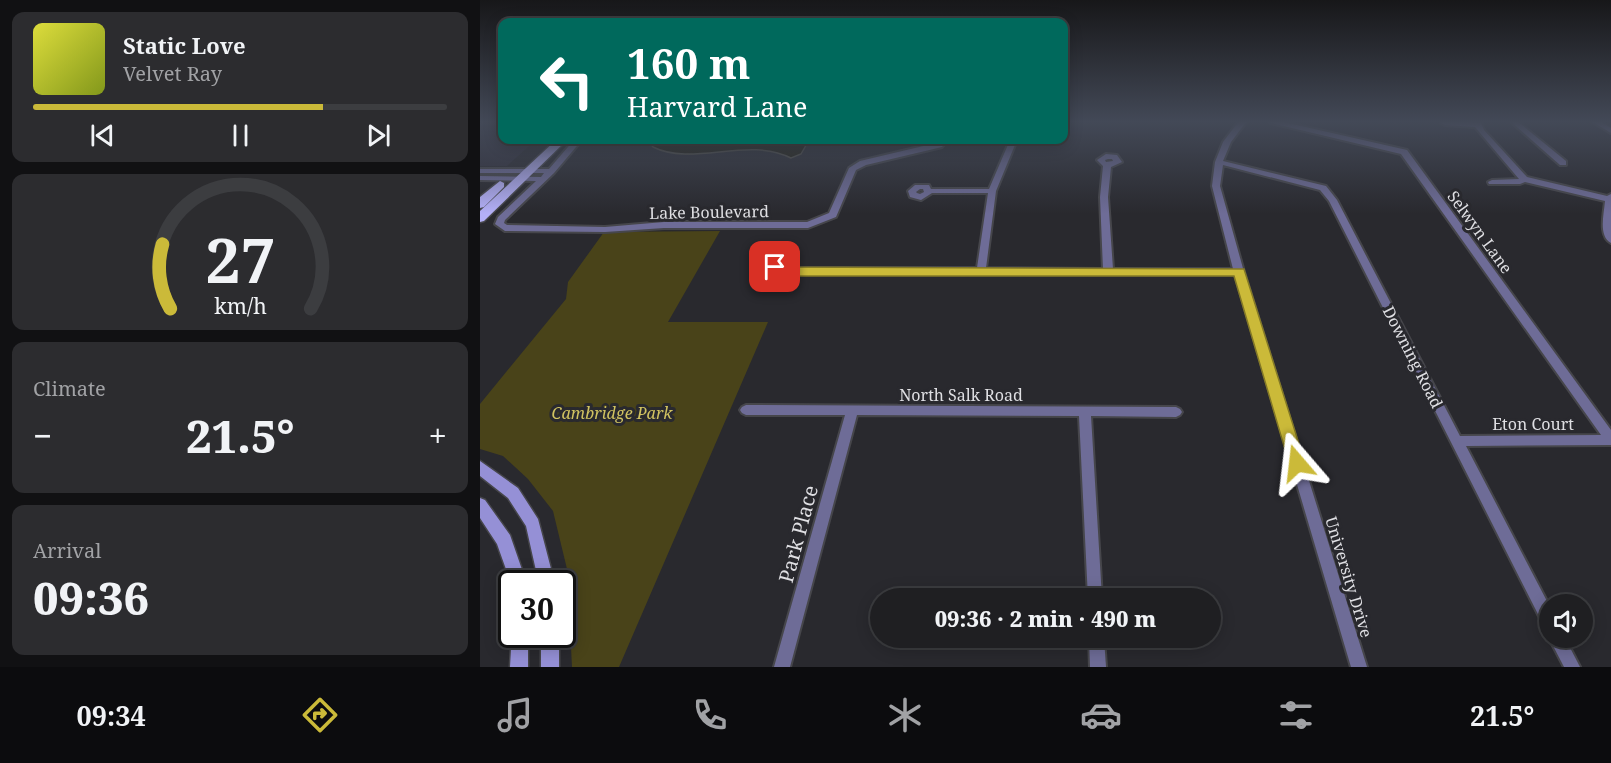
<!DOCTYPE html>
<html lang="en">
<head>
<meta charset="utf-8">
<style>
	:root { --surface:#1f1f22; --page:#2c2c2f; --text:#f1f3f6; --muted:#a1a2a5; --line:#3c3d40; --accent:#cbba39 }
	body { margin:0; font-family:"Noto Serif",serif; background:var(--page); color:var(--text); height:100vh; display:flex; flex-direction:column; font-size:22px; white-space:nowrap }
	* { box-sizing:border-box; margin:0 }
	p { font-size:20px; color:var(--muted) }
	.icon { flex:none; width:33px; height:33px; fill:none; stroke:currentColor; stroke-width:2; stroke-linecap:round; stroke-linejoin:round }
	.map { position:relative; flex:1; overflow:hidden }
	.panel { display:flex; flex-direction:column; gap:12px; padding:12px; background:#111113; width:480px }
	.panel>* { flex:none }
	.banner { position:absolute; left:18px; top:18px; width:570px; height:126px; border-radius:12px; box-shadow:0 3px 15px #0003,0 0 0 2px var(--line); background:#00695c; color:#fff; overflow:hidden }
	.buttons { position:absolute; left:1059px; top:594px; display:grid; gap:12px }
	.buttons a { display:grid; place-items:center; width:54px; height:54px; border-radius:50%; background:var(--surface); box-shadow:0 3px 15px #0003,0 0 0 2px var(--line); font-size:30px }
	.speed { position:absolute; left:18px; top:570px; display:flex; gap:12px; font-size:30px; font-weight:700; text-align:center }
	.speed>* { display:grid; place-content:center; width:78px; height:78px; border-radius:50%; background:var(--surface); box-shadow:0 3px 15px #0003,0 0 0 2px var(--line); line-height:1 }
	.speed .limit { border:3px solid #111; border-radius:9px; background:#fff; color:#111 }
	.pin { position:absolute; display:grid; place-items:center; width:51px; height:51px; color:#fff; margin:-26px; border-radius:12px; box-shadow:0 3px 9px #0006 }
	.me { position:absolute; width:66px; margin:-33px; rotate:343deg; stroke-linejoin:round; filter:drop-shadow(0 0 4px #0008) }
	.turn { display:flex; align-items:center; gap:21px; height:126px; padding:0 30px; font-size:27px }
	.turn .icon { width:78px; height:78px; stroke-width:2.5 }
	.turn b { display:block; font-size:42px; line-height:51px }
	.big { font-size:45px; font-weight:800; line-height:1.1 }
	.panel .tile { flex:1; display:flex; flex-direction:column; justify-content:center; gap:9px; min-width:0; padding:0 21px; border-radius:12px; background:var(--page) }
	.panel .dial { align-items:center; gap:0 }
	.dial svg { height:156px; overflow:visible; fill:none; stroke:var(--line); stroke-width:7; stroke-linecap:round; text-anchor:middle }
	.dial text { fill:var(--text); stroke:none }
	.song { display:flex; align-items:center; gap:18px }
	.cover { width:72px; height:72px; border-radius:9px; background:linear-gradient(135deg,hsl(60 70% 55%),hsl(70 70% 35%)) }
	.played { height:6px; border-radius:3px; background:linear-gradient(90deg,var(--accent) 70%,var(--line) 70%) }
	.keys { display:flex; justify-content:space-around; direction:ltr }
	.heat { display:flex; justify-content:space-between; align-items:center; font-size:33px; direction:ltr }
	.trip { position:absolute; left:390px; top:588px; width:351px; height:60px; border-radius:30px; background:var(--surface); box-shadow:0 3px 15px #0003,0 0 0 2px var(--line); font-weight:800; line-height:60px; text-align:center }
	.dock { display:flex; height:96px; justify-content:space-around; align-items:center; background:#0c0c0e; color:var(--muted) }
	.dock .icon { width:42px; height:42px }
	.dock .current { color:var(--accent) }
	.dock b { font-size:27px; color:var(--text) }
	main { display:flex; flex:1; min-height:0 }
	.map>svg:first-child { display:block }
	.built { fill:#302f3b }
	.green { fill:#494319 }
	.water { fill:#191602; stroke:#545246; stroke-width:1.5 }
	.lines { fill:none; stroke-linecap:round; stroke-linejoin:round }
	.street-casing { stroke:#46464b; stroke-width:4 }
	.secondary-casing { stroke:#46464b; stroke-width:3 }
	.primary-casing { stroke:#46464b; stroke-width:3 }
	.street { fill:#6e6c97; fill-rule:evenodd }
	.secondary { fill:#9590d6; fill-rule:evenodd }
	.primary { fill:#b4b0f8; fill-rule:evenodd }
	.route { fill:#cbba39; stroke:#847925; stroke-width:1.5 }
	.labels { text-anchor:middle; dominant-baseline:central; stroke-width:6; stroke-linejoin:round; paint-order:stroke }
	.street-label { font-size:16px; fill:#dfdfe3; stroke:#29292e }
	.park-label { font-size:16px; font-style:italic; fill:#d1c361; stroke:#29292e }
	.near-street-label { font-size:20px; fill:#dfdfe3; stroke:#29292e }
</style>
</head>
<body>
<main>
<section class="panel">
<div class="tile">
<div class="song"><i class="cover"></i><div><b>Static Love</b><p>Velvet Ray</p></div></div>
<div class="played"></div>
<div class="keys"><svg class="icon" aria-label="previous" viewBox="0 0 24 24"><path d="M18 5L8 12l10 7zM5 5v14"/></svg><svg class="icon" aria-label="pause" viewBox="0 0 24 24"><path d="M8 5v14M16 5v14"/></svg><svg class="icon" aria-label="next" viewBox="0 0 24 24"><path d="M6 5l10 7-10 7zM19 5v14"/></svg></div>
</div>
<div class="tile dial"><svg viewBox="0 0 100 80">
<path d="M14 69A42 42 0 1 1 86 69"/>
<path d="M14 69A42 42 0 0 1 10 36" stroke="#cbba39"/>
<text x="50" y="56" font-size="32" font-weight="700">27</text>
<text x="50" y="72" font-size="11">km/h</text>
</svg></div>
<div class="tile"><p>Climate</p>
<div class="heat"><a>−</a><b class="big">21.5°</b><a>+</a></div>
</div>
<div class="tile"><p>Arrival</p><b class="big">09:36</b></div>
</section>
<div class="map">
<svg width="1131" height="667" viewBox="0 0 1131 667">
	<rect width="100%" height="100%" fill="#29292e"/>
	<polygon class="built" points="0,121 22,121 22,140 56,140 27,166 0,166"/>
	<polygon class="green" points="240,231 188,322 288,322 139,667 92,667 87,569 73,511 48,479 23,456 0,449 0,404 86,299 88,282 124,232"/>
	<path class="water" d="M174,140H329L321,154L311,158C268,136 213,167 173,147L171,144Z"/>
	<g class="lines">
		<g class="street-casing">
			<g id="street">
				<path d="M759,121H767L751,142L743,161L846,186L857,200L980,436L1121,435L921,154L791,123L788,121H799L927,150L1131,430V445L986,446L1070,607V630L1065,628L849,201L840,190L743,165L740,186L764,272L887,667H871L755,275L305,274C296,284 288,286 276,283L271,275L287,264L298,265L303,268H497L508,193H452L441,200L430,197L428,191L435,185H449L451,189H509L530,140H537L516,191L506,268L623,269L620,197L623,166L617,160L626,154L637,155L642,162L631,167L628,197L633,269H753L732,186L735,162L743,142ZM628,159H632L633,161L626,162L625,160ZM440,189H443L444,192L440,194L437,193L436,192ZM289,270L294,271L295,273L289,278H282L281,276Z"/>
				<path d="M962,121L1001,123L1004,130L1047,177L1127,196L1131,194V243C1118,236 1124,214 1125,201L1045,182L1040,184H1009L1008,182L1012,180L1039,179L995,127L965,125L961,123Z"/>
				<polygon points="1030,121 1037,121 1086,161 1086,165 1080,165"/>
				<polygon points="1111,121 1120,121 1131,128 1131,133"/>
				<polygon points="94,140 102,140 74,173 25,220 24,223 27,225 125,227 184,222 327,222 349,213 369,168 380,161 456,143 460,140 468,140 462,147 386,165 376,170 356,217 328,228 184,228 125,232 25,231 15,224 18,217 56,181 0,180 0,176 61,177 64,173 0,173 0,169 69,169"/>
				<polygon points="266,405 696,407 700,409 702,412 700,415 696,417 611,416 622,598 608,598 599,416 377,415 310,667 294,667 365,415 266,415 262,413 260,410 262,407"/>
				<polygon points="609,638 624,638 626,667 610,667"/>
				<polygon points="1069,638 1085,638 1100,667 1084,667"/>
			</g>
		</g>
		<g class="secondary-casing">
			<g id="secondary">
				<polygon points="0,461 38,488 58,519 75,584 59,584 46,526 28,498 0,476"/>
				<polygon points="0,498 5,500 30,535 47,584 32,584 32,586 17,544 0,518"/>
				<polygon points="32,631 32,634 48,634 48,667 30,667"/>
				<rect x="61" y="634" width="18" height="33"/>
			</g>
		</g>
		<g class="primary-casing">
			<g id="primary">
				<polygon points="76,140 87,140 4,221 0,222 0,211"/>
				<polygon points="20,181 24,183 24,187 4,207 0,208 0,197"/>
			</g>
		</g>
		<use href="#street" class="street"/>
		<use href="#secondary" class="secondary"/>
		<use href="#primary" class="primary"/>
	</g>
	<linearGradient id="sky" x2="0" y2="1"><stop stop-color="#171719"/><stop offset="0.57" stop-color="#434957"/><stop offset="1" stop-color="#434957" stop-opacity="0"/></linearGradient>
	<rect width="1131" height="214" fill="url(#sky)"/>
	<polygon class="route" points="295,263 304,267 764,269 825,463 823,468 817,470 811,468 809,463 754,276 301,276 289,267"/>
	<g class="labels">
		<g class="street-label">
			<text transform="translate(229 212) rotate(-1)">Lake Boulevard</text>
			<text transform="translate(1000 232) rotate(54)">Selwyn Lane</text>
			<text transform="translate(933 357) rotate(63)">Downing Road</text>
			<text x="481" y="395">North Salk Road</text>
			<text x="1053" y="424">Eton Court</text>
			<text transform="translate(869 577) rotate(73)">University Drive</text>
		</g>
		<g class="park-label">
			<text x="132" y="413">Cambridge Park</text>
		</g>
		<g class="near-street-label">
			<text transform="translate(318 534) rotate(-75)">Park Place</text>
		</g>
	</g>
</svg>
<div class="buttons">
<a><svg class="icon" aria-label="sound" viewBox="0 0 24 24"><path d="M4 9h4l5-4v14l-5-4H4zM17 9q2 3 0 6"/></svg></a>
</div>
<div class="speed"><div class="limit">30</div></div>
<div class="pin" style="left:295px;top:267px;background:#d93025"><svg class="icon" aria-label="arrive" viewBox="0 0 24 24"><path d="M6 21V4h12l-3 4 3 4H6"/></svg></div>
<svg class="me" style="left:817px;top:463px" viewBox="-20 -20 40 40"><path d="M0-17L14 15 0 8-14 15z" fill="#cbba39" stroke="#fff" stroke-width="4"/></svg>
<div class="trip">09:36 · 2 min · 490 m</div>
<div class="banner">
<div class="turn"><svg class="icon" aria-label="left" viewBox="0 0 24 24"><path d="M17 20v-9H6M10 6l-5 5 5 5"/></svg><div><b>160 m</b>Harvard Lane</div></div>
</div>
</div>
</main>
<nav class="dock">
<b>09:34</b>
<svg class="icon current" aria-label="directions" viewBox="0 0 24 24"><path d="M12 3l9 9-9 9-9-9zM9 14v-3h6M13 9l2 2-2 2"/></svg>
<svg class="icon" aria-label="music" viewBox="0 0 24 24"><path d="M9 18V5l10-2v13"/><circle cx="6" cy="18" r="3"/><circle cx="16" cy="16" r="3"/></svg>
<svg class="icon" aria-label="phone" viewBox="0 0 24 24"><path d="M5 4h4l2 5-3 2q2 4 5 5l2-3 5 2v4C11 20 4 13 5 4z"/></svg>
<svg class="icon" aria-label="climate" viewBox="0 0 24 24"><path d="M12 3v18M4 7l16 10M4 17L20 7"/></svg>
<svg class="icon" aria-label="car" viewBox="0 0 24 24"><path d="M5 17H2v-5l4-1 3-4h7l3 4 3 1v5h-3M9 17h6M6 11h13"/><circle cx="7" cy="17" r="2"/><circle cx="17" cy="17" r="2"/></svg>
<svg class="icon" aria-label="filters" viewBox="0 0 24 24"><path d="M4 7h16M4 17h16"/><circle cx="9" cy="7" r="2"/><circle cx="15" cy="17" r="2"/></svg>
<b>21.5°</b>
</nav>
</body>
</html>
